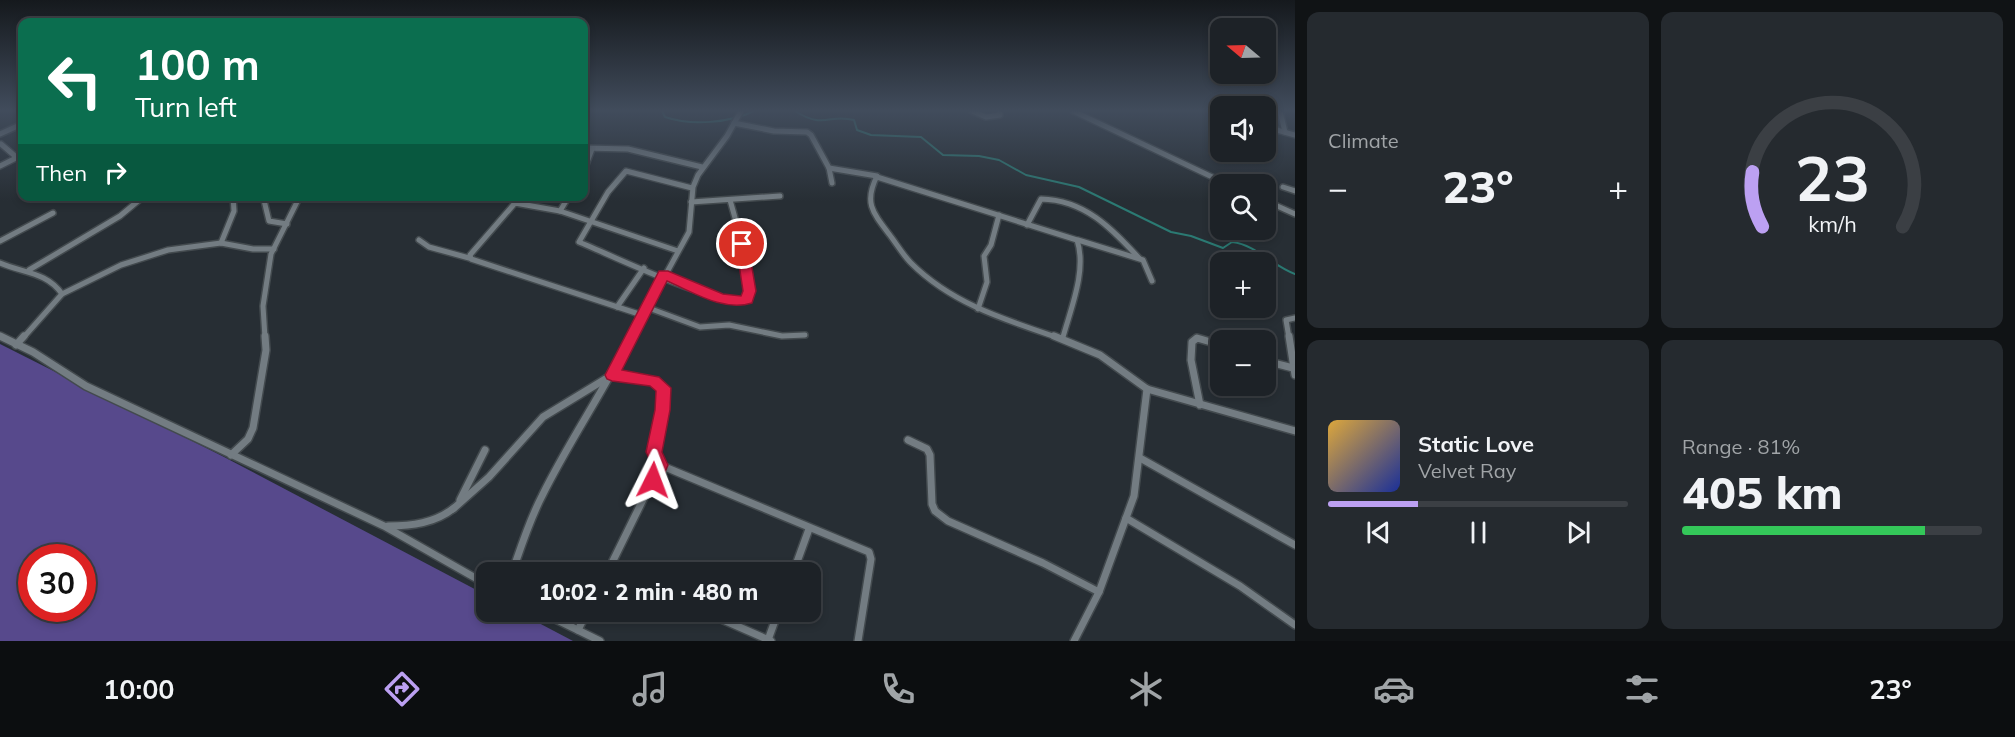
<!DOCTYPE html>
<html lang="en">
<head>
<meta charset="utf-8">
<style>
	:root { --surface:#1d2227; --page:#252a2f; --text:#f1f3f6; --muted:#a0a4a7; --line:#3b3f44; --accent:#bca0f2 }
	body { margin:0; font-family:Mulish,sans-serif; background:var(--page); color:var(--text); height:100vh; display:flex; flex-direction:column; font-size:22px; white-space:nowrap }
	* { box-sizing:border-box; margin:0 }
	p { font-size:20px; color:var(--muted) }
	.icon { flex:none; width:33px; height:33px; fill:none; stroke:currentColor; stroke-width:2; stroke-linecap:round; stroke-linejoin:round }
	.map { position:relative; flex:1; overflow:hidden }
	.drawer { display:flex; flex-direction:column; gap:12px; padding:12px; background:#101315; width:720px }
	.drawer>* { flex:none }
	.banner { position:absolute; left:18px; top:18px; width:570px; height:183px; border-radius:12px; box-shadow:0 3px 9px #0003,0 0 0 2px var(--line); background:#0b6e4f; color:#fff; overflow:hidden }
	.needle { width:39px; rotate:289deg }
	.buttons { position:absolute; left:1210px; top:18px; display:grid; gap:12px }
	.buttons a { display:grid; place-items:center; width:66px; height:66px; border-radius:12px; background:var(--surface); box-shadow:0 3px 9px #0003,0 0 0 2px var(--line); font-size:30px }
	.speed { position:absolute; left:18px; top:544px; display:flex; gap:12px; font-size:30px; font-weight:700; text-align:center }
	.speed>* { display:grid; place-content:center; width:78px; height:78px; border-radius:50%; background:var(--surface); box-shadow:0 3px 9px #0003,0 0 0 2px var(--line); line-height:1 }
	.speed .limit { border:9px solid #d22; background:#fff; color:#111 }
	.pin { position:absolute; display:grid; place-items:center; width:51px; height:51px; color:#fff; margin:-26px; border:3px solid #fff; border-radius:50%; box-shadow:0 2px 6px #0007 }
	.me { position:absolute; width:66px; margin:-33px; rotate:3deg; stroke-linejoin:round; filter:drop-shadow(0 0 4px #0008) }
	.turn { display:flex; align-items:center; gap:21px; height:126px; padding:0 18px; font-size:27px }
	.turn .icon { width:78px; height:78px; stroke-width:2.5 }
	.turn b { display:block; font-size:42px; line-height:51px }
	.then { display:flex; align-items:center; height:57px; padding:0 18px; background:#0003; gap:12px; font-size:22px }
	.big { font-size:45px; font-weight:800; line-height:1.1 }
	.drawer .card { flex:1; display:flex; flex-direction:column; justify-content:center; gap:9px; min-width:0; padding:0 21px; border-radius:12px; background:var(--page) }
	.drawer .dial { align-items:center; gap:0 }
	.dial svg { height:156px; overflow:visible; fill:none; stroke:var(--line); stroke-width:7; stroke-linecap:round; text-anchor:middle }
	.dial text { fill:var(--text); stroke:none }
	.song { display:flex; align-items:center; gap:18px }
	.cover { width:72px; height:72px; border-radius:9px; background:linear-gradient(135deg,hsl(40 70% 55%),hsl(230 70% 35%)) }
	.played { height:6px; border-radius:3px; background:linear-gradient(90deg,var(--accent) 30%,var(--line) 30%) }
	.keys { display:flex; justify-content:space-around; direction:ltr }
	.heat { display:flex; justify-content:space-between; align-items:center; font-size:33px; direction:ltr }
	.charge { height:9px; border-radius:4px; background:linear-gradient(90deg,#34c759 81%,var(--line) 0) }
	.drawer .tiles { flex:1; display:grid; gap:12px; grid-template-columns:repeat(2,1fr) }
	.trip { position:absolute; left:476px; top:562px; width:345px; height:60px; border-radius:12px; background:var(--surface); box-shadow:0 3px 9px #0003,0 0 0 2px var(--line); font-weight:800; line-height:60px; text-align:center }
	.tabs { display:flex; height:96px; justify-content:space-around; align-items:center; background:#0c0e10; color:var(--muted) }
	.tabs .icon { width:42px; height:42px }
	.tabs .current { color:var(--accent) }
	.tabs b { font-size:27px; color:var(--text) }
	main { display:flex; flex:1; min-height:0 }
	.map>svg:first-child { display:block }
	.green { fill:#57498c; fill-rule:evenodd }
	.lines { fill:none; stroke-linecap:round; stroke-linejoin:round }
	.stream { stroke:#2b7a73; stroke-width:2 }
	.minor-far1-casing { stroke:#434a4e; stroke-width:8 }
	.minor-casing { stroke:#434a4e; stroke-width:10 }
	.minor-far1 { stroke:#737c82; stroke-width:5 }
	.minor { stroke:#737c82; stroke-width:7 }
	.route { fill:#e11d48; stroke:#92132f; stroke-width:1.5 }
</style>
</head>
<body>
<main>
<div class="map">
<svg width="1295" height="641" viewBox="0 0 1295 641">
	<rect width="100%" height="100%" fill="#272e34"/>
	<path class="green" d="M0,344L224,457L486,595V612H518L573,641H0ZM32,558H82V609H32Z"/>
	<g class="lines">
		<g class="stream">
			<path d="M662,111L665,117C692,126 729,123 754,111"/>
			<path d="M795,111C825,130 829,113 854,120L857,130L871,135L921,137L943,155L979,156L999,160L1026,175L1079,187L1171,232L1191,236L1223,248L1232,242C1257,245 1272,266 1295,274"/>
		</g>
		<g class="minor-far1-casing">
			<g id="minor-far1">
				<polyline points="972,111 986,117 1000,115 1000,111"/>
				<polyline points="1073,111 1227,184"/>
				<polyline points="1212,111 1221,114"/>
				<polyline points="1280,111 1285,132"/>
				<path d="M734,123L774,131L807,132L811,135L829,168L877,176C864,202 872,212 889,234C896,243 903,255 911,263C952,304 1006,320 1059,338"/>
				<polyline points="1266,127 1295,135"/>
				<polyline points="0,134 22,124"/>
				<polyline points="1,144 22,162"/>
				<polyline points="584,148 628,149 702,167"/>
				<polyline points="0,166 22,155"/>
				<polyline points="829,168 832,183"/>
				<polyline points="584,170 592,149"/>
				<path d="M877,177L1077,240C1087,270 1071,308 1063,337"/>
				<polyline points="1283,187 1295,191"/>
				<path d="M692,188L626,171L608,192L579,242C611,255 719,308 747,299L749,291L739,232L730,200"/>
				<polyline points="263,196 269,221 287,224"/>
				<polyline points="1266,201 1295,214"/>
				<polyline points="691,202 780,196"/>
				<polyline points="560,211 569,196"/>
				<path d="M1027,225L1041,199C1085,200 1111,228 1139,258"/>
				<polyline points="419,240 429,247 469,258"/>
				<polyline points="1078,240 1143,260 1152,281"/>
				<polyline points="0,241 53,213"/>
				<polyline points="221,243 234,211 233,196"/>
				<path d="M0,263C23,273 47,272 62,294L23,338"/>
				<polyline points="29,270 120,216 144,196"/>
				<polyline points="62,294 121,265 168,250 221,243 253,249 274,249"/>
				<polyline points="617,307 644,268"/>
				<polyline points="646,307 700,327 729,325 782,336 805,335"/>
				<polyline points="978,309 987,282 984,256 991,245 999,215"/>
				<polyline points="642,315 471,259 470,255 515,203 560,211 678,251"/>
				<polyline points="0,336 3,338"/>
				<polyline points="265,338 263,306 271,254 300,196"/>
				<polyline points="631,338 689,232 693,187 698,175 727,136 741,111"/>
				<polyline points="1289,338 1286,320 1295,318"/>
			</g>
		</g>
		<g class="minor-casing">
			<g id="minor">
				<polyline points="0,336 33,352 86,386 384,526 486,584"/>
				<polyline points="1054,336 1100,355 1147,389 1295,431"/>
				<polyline points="1289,336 1295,375"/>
				<polyline points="16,345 24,336"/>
				<polyline points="1266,361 1293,368"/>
				<polyline points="1200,405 1191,360 1192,342 1197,338 1221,345"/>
				<polyline points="908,440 927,449 930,455 932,504 935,511 948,521 1043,563 1099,592"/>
				<polyline points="231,455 248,439 253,428 266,350 265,336"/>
				<polyline points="1140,458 1295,545"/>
				<polyline points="460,500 485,450"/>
				<polyline points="453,509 489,477 543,417 612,375 654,381 664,388 665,393 654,452 660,465 869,552 871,559 858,641"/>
				<polyline points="1126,518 1240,586 1295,625"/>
				<path d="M388,526C412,526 435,523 454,508"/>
				<path d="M512,573C521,547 529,521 542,496C569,441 604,391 631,336"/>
				<polyline points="607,573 660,465"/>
				<polyline points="793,573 809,529"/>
				<polyline points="541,612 600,641"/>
				<polyline points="705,612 771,641"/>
				<polyline points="578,630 587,612"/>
				<polyline points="768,640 778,612"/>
				<polyline points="1074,641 1099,592 1134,496 1147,389"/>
			</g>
		</g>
		<use href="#minor-far1" class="minor-far1"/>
		<use href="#minor" class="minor"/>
	</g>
	<linearGradient id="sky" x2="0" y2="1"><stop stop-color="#15191d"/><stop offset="0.55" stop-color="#414c5c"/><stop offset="1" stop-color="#414c5c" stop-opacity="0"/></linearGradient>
	<rect width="1295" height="201" fill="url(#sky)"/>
	<path class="route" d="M742,240L748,244L756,291L752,303C723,312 693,292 667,281L622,370L659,377L671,388L670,410L662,452L668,465L659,486L653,488L647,486L645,480L652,465L646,452L655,410L656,391L650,386L612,381L607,379L605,375L659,271H668L723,294L741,296L743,291L736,244Z"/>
</svg>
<div class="buttons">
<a><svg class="needle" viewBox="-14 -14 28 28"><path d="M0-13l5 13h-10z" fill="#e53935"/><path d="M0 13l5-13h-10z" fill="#a0a4a7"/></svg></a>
<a><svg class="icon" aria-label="sound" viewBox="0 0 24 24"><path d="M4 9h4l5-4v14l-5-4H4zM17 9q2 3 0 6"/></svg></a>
<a><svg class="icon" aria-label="search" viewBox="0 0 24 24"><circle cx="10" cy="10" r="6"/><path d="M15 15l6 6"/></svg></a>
<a>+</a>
<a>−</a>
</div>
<div class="speed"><div class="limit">30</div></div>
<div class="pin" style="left:742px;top:244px;background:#d93025"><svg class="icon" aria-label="arrive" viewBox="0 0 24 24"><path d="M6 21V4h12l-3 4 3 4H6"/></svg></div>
<svg class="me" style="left:653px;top:480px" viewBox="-20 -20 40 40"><path d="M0-17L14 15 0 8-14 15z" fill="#e11d48" stroke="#fff" stroke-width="4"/></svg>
<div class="trip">10:02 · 2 min · 480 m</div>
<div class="banner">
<div class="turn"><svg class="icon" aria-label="left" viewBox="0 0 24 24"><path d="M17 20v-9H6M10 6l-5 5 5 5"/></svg><div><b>100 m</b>Turn left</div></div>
<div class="then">Then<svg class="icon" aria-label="right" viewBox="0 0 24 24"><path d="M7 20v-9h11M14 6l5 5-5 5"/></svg></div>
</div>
</div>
<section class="drawer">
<div class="tiles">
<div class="card"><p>Climate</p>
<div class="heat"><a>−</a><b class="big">23°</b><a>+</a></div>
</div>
<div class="card dial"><svg viewBox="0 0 100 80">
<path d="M14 69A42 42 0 1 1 86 69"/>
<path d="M14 69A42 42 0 0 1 9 41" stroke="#bca0f2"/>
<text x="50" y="56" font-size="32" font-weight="700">23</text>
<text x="50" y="72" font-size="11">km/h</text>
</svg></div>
<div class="card">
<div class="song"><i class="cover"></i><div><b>Static Love</b><p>Velvet Ray</p></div></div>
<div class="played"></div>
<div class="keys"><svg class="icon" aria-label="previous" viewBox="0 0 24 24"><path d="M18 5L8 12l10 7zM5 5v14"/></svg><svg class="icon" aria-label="pause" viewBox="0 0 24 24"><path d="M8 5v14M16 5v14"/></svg><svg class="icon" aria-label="next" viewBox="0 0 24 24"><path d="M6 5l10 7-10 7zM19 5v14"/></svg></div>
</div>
<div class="card"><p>Range · 81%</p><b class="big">405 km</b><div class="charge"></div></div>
</div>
</section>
</main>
<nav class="tabs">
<b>10:00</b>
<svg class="icon current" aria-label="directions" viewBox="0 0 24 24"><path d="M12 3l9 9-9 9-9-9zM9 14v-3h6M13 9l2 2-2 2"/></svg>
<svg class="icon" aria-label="music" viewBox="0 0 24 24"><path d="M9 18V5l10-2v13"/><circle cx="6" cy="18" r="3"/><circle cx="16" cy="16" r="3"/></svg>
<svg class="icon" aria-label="phone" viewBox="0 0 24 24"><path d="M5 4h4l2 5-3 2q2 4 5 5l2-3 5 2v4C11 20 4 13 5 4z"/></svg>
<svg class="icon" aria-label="climate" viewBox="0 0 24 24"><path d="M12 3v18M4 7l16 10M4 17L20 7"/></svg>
<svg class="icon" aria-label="car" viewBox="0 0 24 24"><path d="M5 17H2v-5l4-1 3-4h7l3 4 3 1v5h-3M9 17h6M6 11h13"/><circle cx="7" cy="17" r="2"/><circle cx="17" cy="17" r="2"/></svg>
<svg class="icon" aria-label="filters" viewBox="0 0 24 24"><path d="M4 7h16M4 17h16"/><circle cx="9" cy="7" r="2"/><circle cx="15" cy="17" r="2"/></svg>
<b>23°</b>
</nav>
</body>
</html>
